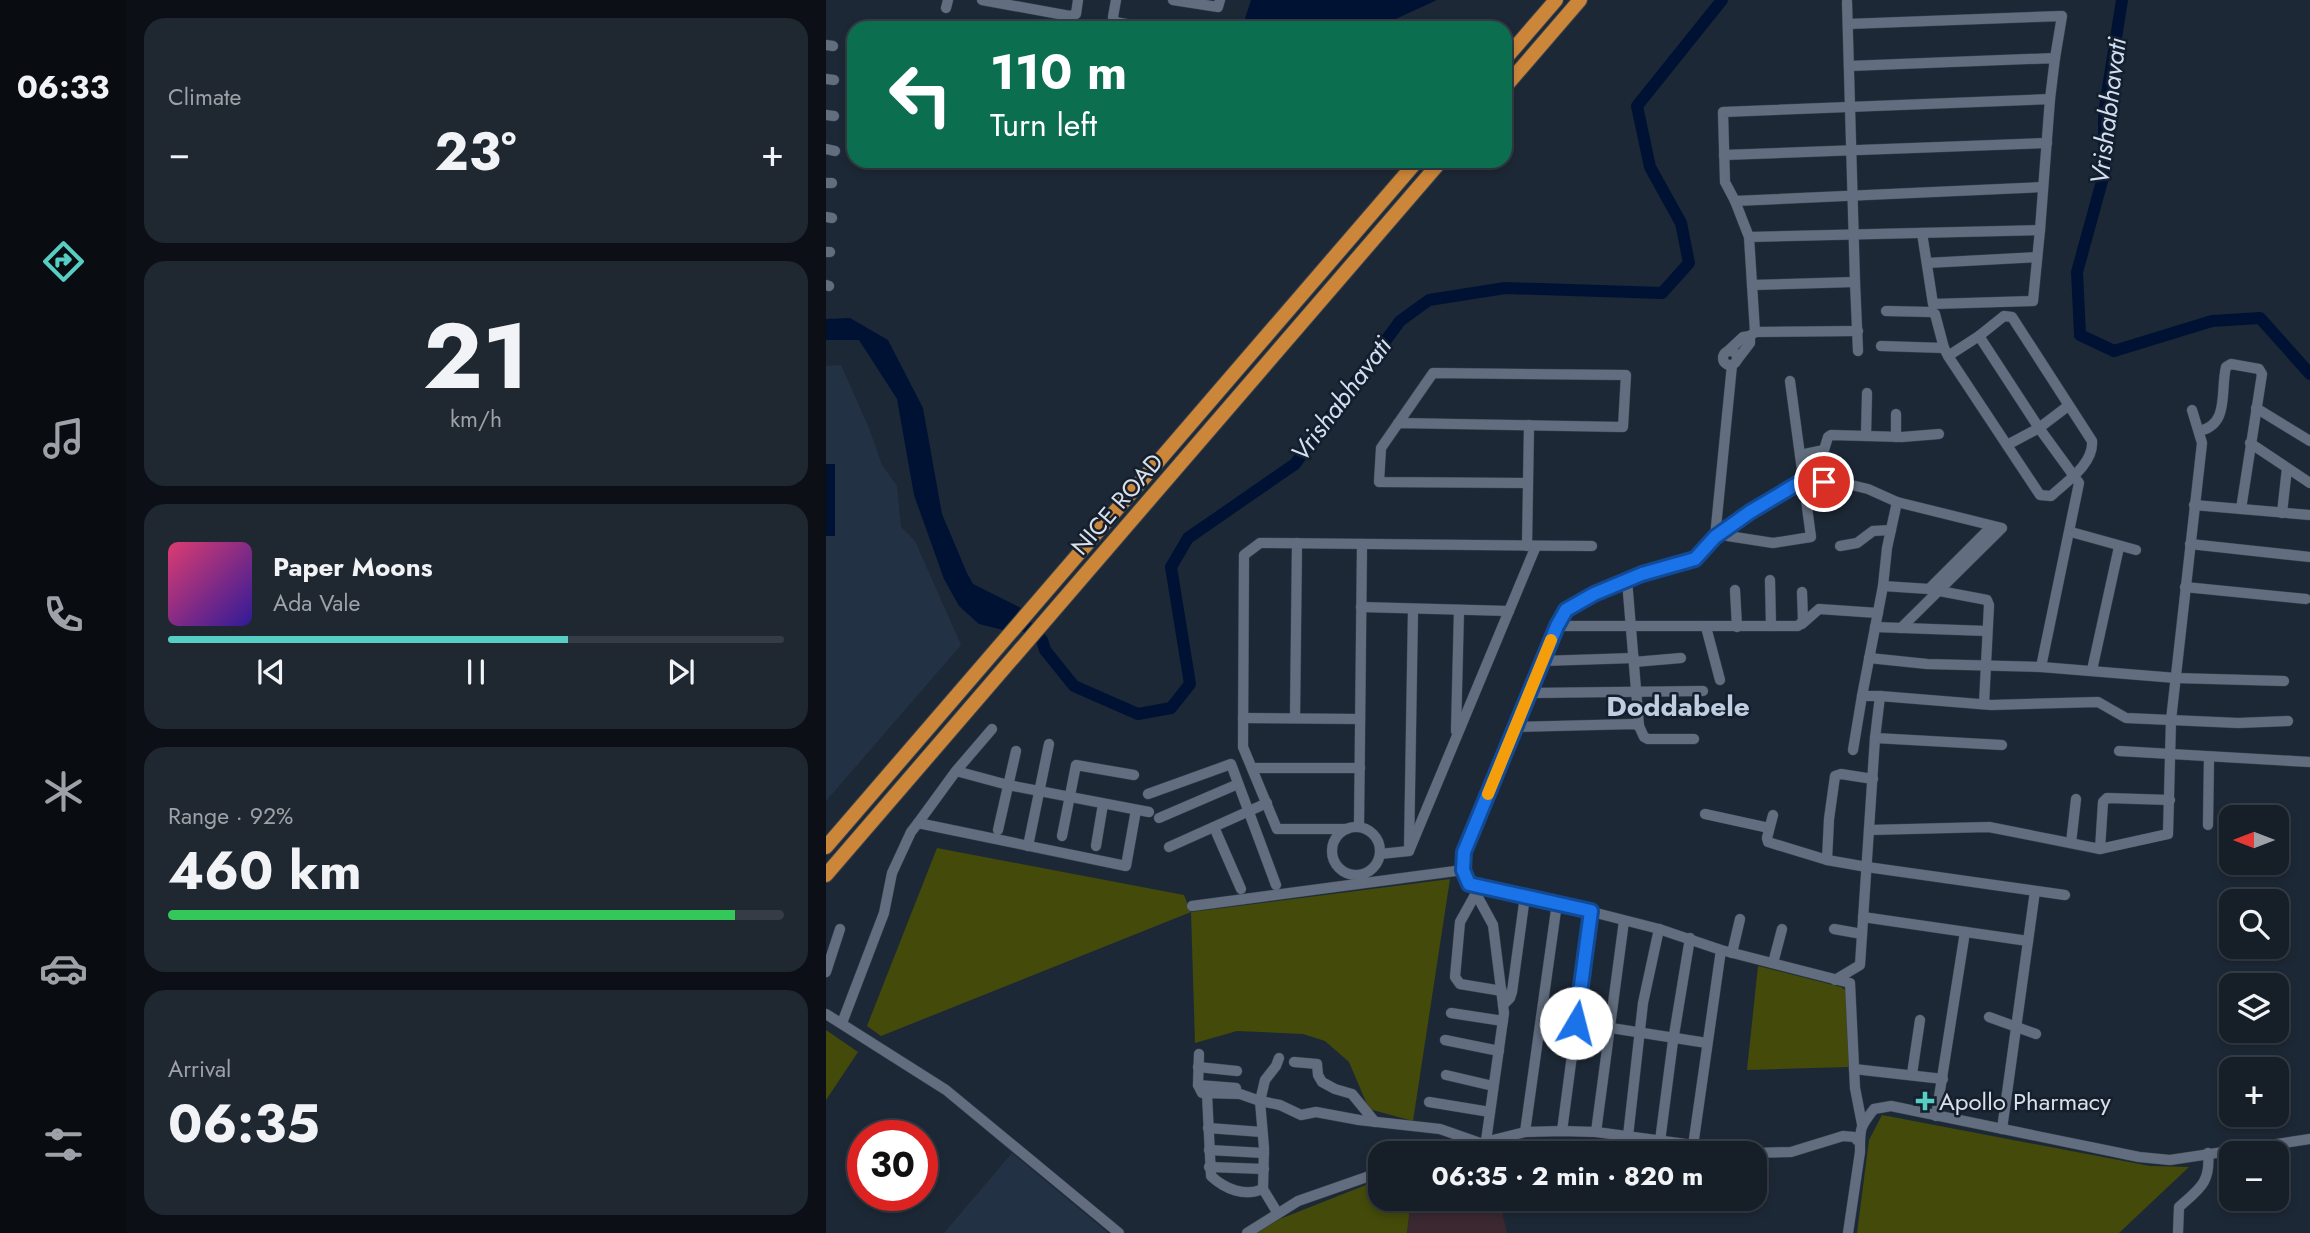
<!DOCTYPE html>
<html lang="en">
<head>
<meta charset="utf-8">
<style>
	:root { --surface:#161e28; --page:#1f2730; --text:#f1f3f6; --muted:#9ea2a8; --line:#353c45; --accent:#56cec3 }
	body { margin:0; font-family:Jost,sans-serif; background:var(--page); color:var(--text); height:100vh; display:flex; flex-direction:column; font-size:26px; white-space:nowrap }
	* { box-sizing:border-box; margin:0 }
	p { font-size:23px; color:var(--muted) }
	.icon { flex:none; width:38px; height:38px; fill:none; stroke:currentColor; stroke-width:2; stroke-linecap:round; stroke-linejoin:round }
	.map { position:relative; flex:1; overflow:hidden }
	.details { display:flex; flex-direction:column; gap:18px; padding:18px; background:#0c1016; width:700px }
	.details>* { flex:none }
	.guide { position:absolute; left:21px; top:21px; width:665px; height:147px; border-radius:21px; box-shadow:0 4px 10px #0003,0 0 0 2px var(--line); background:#0b6e4f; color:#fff; overflow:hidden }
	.needle { width:46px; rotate:270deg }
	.tools { position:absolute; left:1393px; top:805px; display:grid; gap:14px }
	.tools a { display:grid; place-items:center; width:70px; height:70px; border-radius:14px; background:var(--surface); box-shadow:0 4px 10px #0003,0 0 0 2px var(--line); font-size:35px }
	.speed { position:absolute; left:21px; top:1120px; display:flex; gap:14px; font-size:35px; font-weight:700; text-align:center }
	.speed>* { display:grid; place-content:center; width:91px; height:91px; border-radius:50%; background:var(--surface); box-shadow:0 4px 10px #0003,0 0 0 2px var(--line); line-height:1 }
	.speed .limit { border:10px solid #d22; background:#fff; color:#111 }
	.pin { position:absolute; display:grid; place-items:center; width:60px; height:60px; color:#fff; margin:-30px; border:4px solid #fff; border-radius:50%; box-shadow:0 2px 7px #0007 }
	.me { position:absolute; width:77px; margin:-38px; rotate:8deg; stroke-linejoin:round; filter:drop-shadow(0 0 5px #0008) }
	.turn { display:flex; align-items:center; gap:24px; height:147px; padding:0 28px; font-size:32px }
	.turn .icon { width:91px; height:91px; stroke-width:2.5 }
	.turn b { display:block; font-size:49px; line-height:60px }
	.big { font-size:52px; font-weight:700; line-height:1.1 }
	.details .widget { flex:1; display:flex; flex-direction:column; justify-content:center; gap:10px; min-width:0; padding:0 24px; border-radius:21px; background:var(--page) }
	.details .dial { align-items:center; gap:0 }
	.dial b { font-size:91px; line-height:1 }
	.song { display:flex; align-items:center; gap:21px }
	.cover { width:84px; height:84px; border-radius:10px; background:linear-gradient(135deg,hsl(340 70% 55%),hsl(250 70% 35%)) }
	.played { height:7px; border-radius:4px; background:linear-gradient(90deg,var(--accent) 65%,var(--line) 65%) }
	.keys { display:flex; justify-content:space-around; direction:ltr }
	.heat { display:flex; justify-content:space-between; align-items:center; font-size:38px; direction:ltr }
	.charge { height:10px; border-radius:5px; background:linear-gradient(90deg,#34c759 92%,var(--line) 0) }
	.trip { position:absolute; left:542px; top:1141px; width:399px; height:70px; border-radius:21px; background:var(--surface); box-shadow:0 4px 10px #0003,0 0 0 2px var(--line); font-weight:700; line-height:70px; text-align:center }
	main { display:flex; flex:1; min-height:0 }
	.tab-bar { display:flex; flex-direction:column; width:126px; justify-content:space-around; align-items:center; background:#090c10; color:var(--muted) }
	.tab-bar .icon { width:49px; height:49px }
	.tab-bar .current { color:var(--accent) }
	.tab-bar b { font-size:32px; color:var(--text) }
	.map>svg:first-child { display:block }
	.built { fill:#233145 }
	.education { fill:#3b2830 }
	.green { fill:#434a0a }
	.water { fill:#001233 }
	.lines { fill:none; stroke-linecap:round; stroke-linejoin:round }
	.river { stroke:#001233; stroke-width:12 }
	.minor-casing { stroke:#39434e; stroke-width:11 }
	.highway-casing { stroke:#39434e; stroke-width:16 }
	.minor { stroke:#626e7f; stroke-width:10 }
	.highway { stroke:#cc8639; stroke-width:14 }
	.route-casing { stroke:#114b97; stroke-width:18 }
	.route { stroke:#1a73e8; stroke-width:12 }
	.slow { stroke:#f59e0b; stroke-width:12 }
	.poi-dot { fill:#56cec3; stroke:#141e2c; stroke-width:2.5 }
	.labels { text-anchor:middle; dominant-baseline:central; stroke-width:5; stroke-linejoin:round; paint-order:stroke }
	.street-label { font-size:24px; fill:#d9e0e9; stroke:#141e2c }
	.poi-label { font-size:24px; fill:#d9e0e9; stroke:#141e2c; text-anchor:start }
	.water-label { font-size:26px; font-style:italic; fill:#d1dff2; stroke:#141e2c }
	.quarter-label { font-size:28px; font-weight:bold; fill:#bfcde0; stroke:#141e2c }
</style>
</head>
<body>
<main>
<nav class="tab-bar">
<b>06:33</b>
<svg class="icon current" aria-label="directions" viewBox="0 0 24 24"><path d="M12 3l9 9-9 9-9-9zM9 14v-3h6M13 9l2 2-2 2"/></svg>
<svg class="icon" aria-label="music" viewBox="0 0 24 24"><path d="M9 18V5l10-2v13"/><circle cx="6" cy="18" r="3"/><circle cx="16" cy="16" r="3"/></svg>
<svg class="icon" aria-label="phone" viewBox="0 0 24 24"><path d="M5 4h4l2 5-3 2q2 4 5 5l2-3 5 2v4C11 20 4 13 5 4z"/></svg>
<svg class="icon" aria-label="climate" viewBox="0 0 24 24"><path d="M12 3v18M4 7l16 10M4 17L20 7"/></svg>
<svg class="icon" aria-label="car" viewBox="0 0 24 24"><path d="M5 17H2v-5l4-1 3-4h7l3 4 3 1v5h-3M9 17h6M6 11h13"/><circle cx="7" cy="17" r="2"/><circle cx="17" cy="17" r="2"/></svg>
<svg class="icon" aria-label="filters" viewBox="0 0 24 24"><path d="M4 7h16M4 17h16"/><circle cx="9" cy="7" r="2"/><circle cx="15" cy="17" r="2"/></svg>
</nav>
<section class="details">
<div class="widget"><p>Climate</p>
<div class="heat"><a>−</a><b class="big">23°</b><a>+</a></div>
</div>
<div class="widget dial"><b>21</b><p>km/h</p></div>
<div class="widget">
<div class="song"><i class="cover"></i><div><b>Paper Moons</b><p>Ada Vale</p></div></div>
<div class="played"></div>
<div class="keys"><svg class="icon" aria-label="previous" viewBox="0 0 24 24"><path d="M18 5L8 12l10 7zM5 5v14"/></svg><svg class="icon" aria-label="pause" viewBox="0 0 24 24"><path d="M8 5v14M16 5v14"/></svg><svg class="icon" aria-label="next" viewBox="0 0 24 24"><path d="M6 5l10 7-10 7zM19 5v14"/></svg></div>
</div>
<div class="widget"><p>Range · 92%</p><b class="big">460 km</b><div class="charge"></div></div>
<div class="widget"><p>Arrival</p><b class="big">06:35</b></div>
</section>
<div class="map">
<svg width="1484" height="1233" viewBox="0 0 1484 1233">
	<rect width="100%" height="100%" fill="#1d2836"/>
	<g class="built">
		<polygon points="15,365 43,428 56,465 71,486 75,527 89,541 135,645 0,801 0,366"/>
		<polygon points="186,1153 282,1233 118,1233"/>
	</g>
	<polygon class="education" points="586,1199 673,1199 681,1233 581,1233"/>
	<g class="green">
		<polygon points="111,848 358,895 365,912 624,879 587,1121 543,1109 523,1062 499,1041 477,1034 411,1031 369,1043 365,912 55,1036 41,1026"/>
		<polygon points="932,966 1015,987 1022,992 1024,1067 921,1070"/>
		<polygon points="0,1030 32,1052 0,1100"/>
		<polygon points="1056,1115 1324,1166 1363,1167 1293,1233 1031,1233 1043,1140"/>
		<polygon points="555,1179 555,1199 585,1199 581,1233 431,1233 454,1219"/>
	</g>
	<g class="water">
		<polygon points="425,0 611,0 550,28 416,28"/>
		<polygon points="24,318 62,340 97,408 116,514 141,573 147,584 195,608 177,630 153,624 133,606 118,579 88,495 71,399 33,340 0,340 0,319"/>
		<rect x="0" y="464" width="9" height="72"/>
	</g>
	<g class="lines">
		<g class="river">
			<polyline points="1296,0 1278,113 1278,174 1251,272 1254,335 1288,351 1386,321 1434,318 1484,374"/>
			<polyline points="187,615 216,640 219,650 248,686 312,714 345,708 364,684 345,567 362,538 469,464 574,321 603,300 679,288 836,293 863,263 855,223 824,167 811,106 896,0"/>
		</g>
		<g class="minor-casing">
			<g id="minor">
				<polyline points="156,0 244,16 250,14 252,0"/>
				<polyline points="290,0 287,17 289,22 322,28"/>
				<polyline points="347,0 392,7 394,0"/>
				<polyline points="120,8 122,0"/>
				<polyline points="1022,24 1236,16 1229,58"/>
				<polyline points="0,45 7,46"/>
				<polyline points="1023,66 1229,58 1224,99"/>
				<polyline points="0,79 8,80"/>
				<polyline points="0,115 8,116"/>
				<polyline points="0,149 9,151"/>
				<polyline points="898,155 1221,143"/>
				<polyline points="0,183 6,183"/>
				<polyline points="909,201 1217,187"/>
				<polyline points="0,217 6,218"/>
				<polyline points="1096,233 1107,304 1207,301 1214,230"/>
				<polyline points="923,237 1214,230 1224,99 897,112 899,182 909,201 923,237 929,332 924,336"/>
				<polyline points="0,252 4,252"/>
				<polyline points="1101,263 1211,257"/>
				<polyline points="1029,282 1032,351"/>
				<polyline points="0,285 3,286"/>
				<polyline points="926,285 1029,282 1021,2"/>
				<path d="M1060,311L1105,312L1109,314L1118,348L1122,356L1214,495L1225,496C1240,482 1268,464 1266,441L1186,317L1178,316L1153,336L1122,356"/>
				<polyline points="929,332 1032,331"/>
				<polyline points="1153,336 1213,428 1253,483 1215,667"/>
				<polyline points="1055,346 1118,348"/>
				<circle cx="904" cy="358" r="7"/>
				<polyline points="902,351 917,337 924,336 924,343 911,360"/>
				<polyline points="1430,408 1484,441"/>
				<polyline points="1070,414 1070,437"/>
				<polyline points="572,423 797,427 800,375 607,373 555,448 553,482 702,483"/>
				<path d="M1373,431C1404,425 1394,391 1400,367L1405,364L1433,369L1436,374L1415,509"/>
				<polyline points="1040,436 1041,393"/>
				<polyline points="1424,443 1484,483"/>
				<polyline points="1181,445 1213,428 1242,406"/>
				<polyline points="974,455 998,450 1002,437 1005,435 1076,437 1113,434"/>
				<polyline points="1368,505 1484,515"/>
				<polyline points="1456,513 1461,468"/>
				<polyline points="1245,532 1310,550"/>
				<polyline points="896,533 902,536 947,543 985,537 964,381"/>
				<polyline points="889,537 906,365"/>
				<polyline points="1364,544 1484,557"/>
				<polyline points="701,546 703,425"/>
				<polyline points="1014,546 1031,543 1047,531 1065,530"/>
				<polyline points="801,580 813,726"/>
				<polyline points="944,580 945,626"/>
				<polyline points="1057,586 1103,589 1161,600 1163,605 1158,704"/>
				<polyline points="1359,587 1480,599"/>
				<polyline points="1103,589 1166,526"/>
				<polyline points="909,590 911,627"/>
				<polyline points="535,607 683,611"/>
				<polyline points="976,624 993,609 1052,613"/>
				<polyline points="731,626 972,626 977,621 976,592"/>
				<polyline points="880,627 894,680"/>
				<polyline points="1049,627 1161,631"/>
				<polyline points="1043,658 1101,664 1215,667 1350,678 1458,681"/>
				<polyline points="716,661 808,658"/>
				<polyline points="808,662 855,658"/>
				<polyline points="1266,670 1293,547"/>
				<polyline points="703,693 877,691"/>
				<polyline points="1054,696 1165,705 1272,702 1300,718 1412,723 1462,721"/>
				<polyline points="417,718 534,719"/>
				<polyline points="469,718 471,543"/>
				<polyline points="689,727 808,724 813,726 818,737 822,739 868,739"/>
				<polyline points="630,731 633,610"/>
				<polyline points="1049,738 1176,745"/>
				<polyline points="1027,750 1036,696"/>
				<polyline points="1293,751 1484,762"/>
				<polyline points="426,768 534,768"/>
				<polyline points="130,771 182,785 323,812"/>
				<polyline points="322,794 405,764 450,885"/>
				<polyline points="879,814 943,828"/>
				<polyline points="947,815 941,838 942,842 1001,860 1041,867 1239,895"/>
				<polyline points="333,818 412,784"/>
				<polyline points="92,823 130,771 166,729"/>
				<polyline points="1382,825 1383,757"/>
				<circle cx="530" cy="851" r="24"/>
				<polyline points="388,827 415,889"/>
				<polyline points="533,827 536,544"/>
				<polyline points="521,829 451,829 417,747 418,555 434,543 766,546"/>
				<polyline points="172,830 190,751"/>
				<polyline points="1043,830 1163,827 1274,849 1342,834 1345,720 1376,443 1366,410"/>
				<polyline points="236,836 250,765 308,775"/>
				<polyline points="1245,843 1250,799"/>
				<polyline points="202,846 223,744"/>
				<polyline points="270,846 277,804"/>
				<polyline points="343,847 441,803"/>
				<polyline points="1274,849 1277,802 1281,798 1344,800"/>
				<polyline points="583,851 710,546"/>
				<polyline points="554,854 583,851 587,609"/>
				<polyline points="1001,860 1003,819 1009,776 1015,774 1047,779"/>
				<polyline points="643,885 731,903 699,1132"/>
				<polyline points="649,895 634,922 629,977 634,984 676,991"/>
				<polyline points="731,903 833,929 895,950 1024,983 1029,1088 1036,1124"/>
				<polyline points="366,906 637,870"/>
				<polyline points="1037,917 1202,941"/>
				<polyline points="1008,929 1036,934"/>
				<polyline points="906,953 914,919"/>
				<polyline points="947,963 956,929"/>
				<polyline points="0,972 14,929"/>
				<polyline points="1009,980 1034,965 1049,738 1054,696 1036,696 1057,586 1061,548 1071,502"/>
				<polyline points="677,1005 684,998 686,992 699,896"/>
				<polyline points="625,1013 677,1021"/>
				<polyline points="0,1014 120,1090 293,1233"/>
				<polyline points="715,1017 881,1043"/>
				<polyline points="1163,1017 1210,1034"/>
				<polyline points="16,1023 58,913 66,873 85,832 92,823 300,866 310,810"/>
				<polyline points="619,1040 673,1051"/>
				<polyline points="373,1054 372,1085 376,1093 414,1094 434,1101 454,1105 475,1115 490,1112 533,1120 614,1129 654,1143"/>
				<polyline points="468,1062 491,1064 492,1075 496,1082 509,1089 526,1094 549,1122"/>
				<polyline points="372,1067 411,1071"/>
				<polyline points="1028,1069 1117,1079"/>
				<polyline points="1086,1074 1094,1020"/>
				<polyline points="620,1075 667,1086"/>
				<polyline points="372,1085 410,1088"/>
				<path d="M381,1094L385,1176C399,1189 418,1197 437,1189"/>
				<polyline points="603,1102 664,1112"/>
				<polyline points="1110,1116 1139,932"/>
				<polyline points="382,1128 436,1132"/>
				<polyline points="1176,1129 1209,891"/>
				<polyline points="736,1131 765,911"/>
				<polyline points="770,1132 798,921"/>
				<polyline points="802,1136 817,1003 833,929"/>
				<polyline points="660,1141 678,1013 667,925 637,870 638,852 731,626 740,610 768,594 816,574 868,559 889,537 924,512 977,481 1017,483 1042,489 1071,502 1176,528 1075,628"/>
				<polyline points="834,1141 847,1041 864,938"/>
				<polyline points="867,1146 895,950"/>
				<polyline points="383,1150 438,1153"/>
				<polyline points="614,1153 699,1132 736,1131 770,1132 927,1153"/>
				<polyline points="929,1153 965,1152 1017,1136 1028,1137 1032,1141"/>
				<polyline points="383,1167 438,1169"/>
				<polyline points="451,1212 437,1189 438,1148 434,1101 439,1080 450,1066 453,1058"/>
				<polyline points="421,1233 472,1201 555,1172"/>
				<path d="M1022,1233L1034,1152C1034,1129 1033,1128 1048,1109L1065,1106L1313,1157L1344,1160L1484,1139"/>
				<path d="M1352,1233L1353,1207C1373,1189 1385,1183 1382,1153"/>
			</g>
		</g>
		<g class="highway-casing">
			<g id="highway">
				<polyline points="679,59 730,0"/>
				<polyline points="679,87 754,0"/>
				<polyline points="0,847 591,161"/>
				<polyline points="0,875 615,161"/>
			</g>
		</g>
		<use href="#minor" class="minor"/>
		<use href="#highway" class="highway"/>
	</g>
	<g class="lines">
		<g class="route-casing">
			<polyline id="route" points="750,1023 765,911 643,884 637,870 638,852 731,626 740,610 768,594 816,574 869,559 889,537 924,512 976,481 998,482"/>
		</g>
		<use href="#route" class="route"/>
		<polyline class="slow" points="662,794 725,640"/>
	</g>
	<path class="poi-dot" d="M1095.5 1090.5h7v7h7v7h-7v7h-7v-7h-7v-7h7z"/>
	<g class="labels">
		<g class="street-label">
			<text transform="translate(291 504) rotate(-49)">NICE ROAD</text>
		</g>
		<g class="poi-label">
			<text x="1113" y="1101">Apollo Pharmacy</text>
		</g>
		<g class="water-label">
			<text transform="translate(1282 111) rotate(-83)">Vrishabhavati</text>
			<text transform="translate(515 399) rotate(-53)">Vrishabhavati</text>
		</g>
		<g class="quarter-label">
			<text x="852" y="706">Doddabele</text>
		</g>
	</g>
</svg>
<div class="tools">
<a><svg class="needle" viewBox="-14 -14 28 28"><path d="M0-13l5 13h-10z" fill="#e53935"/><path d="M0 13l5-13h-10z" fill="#9ea2a8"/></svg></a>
<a><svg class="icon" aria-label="search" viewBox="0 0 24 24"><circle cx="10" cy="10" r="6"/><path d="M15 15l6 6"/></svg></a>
<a><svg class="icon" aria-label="layers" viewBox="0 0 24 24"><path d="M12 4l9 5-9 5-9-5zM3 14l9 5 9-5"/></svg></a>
<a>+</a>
<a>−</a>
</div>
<div class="speed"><div class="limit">30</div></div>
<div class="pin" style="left:998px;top:482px;background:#d93025"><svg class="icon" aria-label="arrive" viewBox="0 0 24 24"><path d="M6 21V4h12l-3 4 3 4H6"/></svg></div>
<svg class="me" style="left:750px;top:1023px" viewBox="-20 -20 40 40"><circle r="19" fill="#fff"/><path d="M0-13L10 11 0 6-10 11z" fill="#1a73e8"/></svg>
<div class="trip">06:35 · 2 min · 820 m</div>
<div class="guide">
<div class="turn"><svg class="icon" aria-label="left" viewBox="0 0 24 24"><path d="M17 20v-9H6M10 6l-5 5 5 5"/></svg><div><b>110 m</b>Turn left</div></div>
</div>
</div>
</main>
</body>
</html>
